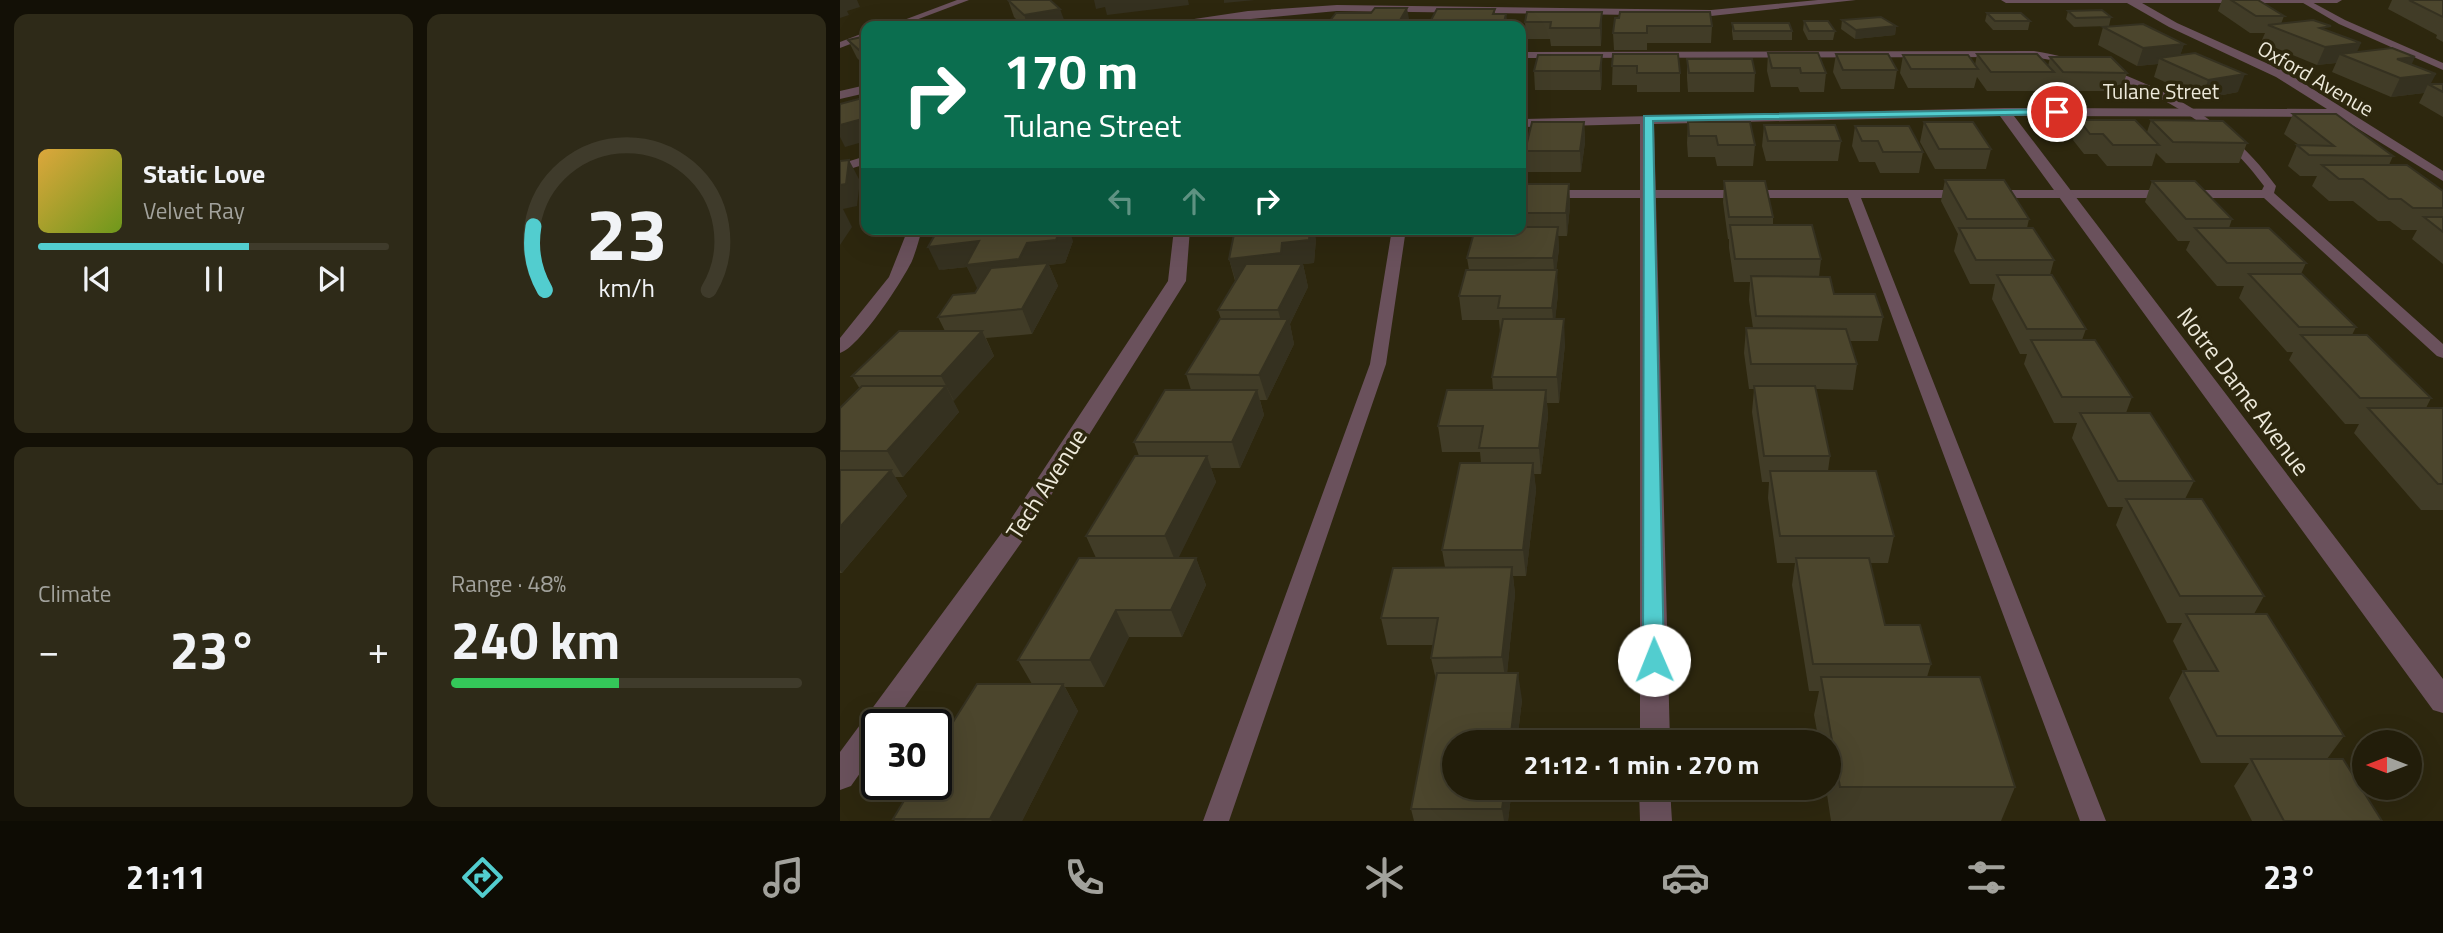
<!DOCTYPE html>
<html lang="en">
<head>
<meta charset="utf-8">
<style>
	:root { --surface:#221d0a; --page:#2e2a18; --text:#f1f3f6; --muted:#a2a29c; --line:#3f3b2b; --accent:#52cdcf }
	body { margin:0; font-family:"Titillium Web",sans-serif; background:var(--page); color:var(--text); height:100vh; display:flex; flex-direction:column; font-size:26px; white-space:nowrap }
	* { box-sizing:border-box; margin:0 }
	p { font-size:23px; color:var(--muted) }
	.icon { flex:none; width:38px; height:38px; fill:none; stroke:currentColor; stroke-width:2; stroke-linecap:round; stroke-linejoin:round }
	.map { position:relative; flex:1; overflow:hidden }
	.details { display:flex; flex-direction:column; gap:14px; padding:14px; background:#131006; width:840px }
	.details>* { flex:none }
	.top-card { position:absolute; left:21px; top:21px; width:665px; height:214px; border-radius:14px; box-shadow:0 7px 28px #0002,0 0 0 2px var(--line); background:#0b6e4f; color:#fff; overflow:hidden }
	.needle { width:46px; rotate:270deg }
	.controls { position:absolute; left:1512px; top:730px; display:grid; gap:14px }
	.controls a { display:grid; place-items:center; width:70px; height:70px; border-radius:50%; background:var(--surface); box-shadow:0 7px 28px #0002,0 0 0 2px var(--line); font-size:35px }
	.speed { position:absolute; left:21px; top:709px; display:flex; gap:14px; font-size:35px; font-weight:700; text-align:center }
	.speed>* { display:grid; place-content:center; width:91px; height:91px; border-radius:50%; background:var(--surface); box-shadow:0 7px 28px #0002,0 0 0 2px var(--line); line-height:1 }
	.speed .limit { border:4px solid #111; border-radius:10px; background:#fff; color:#111 }
	.pin { position:absolute; display:grid; place-items:center; width:60px; height:60px; color:#fff; margin:-30px; border:4px solid #fff; border-radius:50%; box-shadow:0 2px 7px #0007 }
	.me { position:absolute; width:77px; margin:-38px; rotate:359deg; stroke-linejoin:round; filter:drop-shadow(0 0 5px #0008) }
	.turn { display:flex; align-items:center; gap:24px; height:147px; padding:0 28px; font-size:32px }
	.turn .icon { width:91px; height:91px; stroke-width:2.5 }
	.turn b { display:block; font-size:49px; line-height:60px }
	.lanes { display:flex; align-items:center; height:66px; padding:0 28px; background:#0003; justify-content:center; gap:35px; direction:ltr }
	.lanes .off { opacity:.35 }
	.big { font-size:52px; font-weight:700; line-height:1.1 }
	.details .tile { flex:1; display:flex; flex-direction:column; justify-content:center; gap:10px; min-width:0; padding:0 24px; border-radius:14px; background:var(--page) }
	.details .dial { align-items:center; gap:0 }
	.dial svg { height:182px; overflow:visible; fill:none; stroke:var(--line); stroke-width:7; stroke-linecap:round; text-anchor:middle }
	.dial text { fill:var(--text); stroke:none }
	.song { display:flex; align-items:center; gap:21px }
	.cover { width:84px; height:84px; border-radius:10px; background:linear-gradient(135deg,hsl(40 70% 55%),hsl(80 70% 35%)) }
	.played { height:7px; border-radius:4px; background:linear-gradient(90deg,var(--accent) 60%,var(--line) 60%) }
	.keys { display:flex; justify-content:space-around; direction:ltr }
	.heat { display:flex; justify-content:space-between; align-items:center; font-size:38px; direction:ltr }
	.charge { height:10px; border-radius:5px; background:linear-gradient(90deg,#34c759 48%,var(--line) 0) }
	.details .tiles { flex:1; display:grid; gap:14px; grid-template-columns:repeat(2,1fr) }
	.trip { position:absolute; left:602px; top:730px; width:399px; height:70px; border-radius:35px; background:var(--surface); box-shadow:0 7px 28px #0002,0 0 0 2px var(--line); font-weight:700; line-height:70px; text-align:center }
	.dock { display:flex; height:112px; justify-content:space-around; align-items:center; background:#0e0c04; color:var(--muted) }
	.dock .icon { width:49px; height:49px }
	.dock .active { color:var(--accent) }
	.dock b { font-size:32px; color:var(--text) }
	main { display:flex; flex:1; min-height:0 }
	.map>svg:first-child { display:block }
	.lines { fill:none; stroke-linecap:round; stroke-linejoin:round }
	.service { fill:#6a515c; fill-rule:evenodd }
	.minor { fill:#6a515c; fill-rule:evenodd }
	.wall { fill:#413c27 }
	.shaded-wall { fill:#353120 }
	.building { fill:#4c462d; stroke:#353120; stroke-width:2 }
	.route { fill:#52cdcf; stroke:#358587; stroke-width:2 }
	.labels { text-anchor:middle; dominant-baseline:central; stroke-width:7; stroke-linejoin:round; paint-order:stroke }
	.far-street-label { font-size:21px; fill:#ede9da; stroke:#2d270e }
	.street-label { font-size:24px; fill:#ede9da; stroke:#2d270e }
</style>
</head>
<body>
<main>
<section class="details">
<div class="tiles">
<div class="tile">
<div class="song"><i class="cover"></i><div><b>Static Love</b><p>Velvet Ray</p></div></div>
<div class="played"></div>
<div class="keys"><svg class="icon" aria-label="previous" viewBox="0 0 24 24"><path d="M18 5L8 12l10 7zM5 5v14"/></svg><svg class="icon" aria-label="pause" viewBox="0 0 24 24"><path d="M8 5v14M16 5v14"/></svg><svg class="icon" aria-label="next" viewBox="0 0 24 24"><path d="M6 5l10 7-10 7zM19 5v14"/></svg></div>
</div>
<div class="tile dial"><svg viewBox="0 0 100 80">
<path d="M14 69A42 42 0 1 1 86 69"/>
<path d="M14 69A42 42 0 0 1 9 41" stroke="#52cdcf"/>
<text x="50" y="56" font-size="32" font-weight="700">23</text>
<text x="50" y="72" font-size="11">km/h</text>
</svg></div>
<div class="tile"><p>Climate</p>
<div class="heat"><a>−</a><b class="big">23°</b><a>+</a></div>
</div>
<div class="tile"><p>Range · 48%</p><b class="big">240 km</b><div class="charge"></div></div>
</div>
</section>
<div class="map">
<svg width="1603" height="821" viewBox="0 0 1603 821">
	<rect width="100%" height="100%" fill="#2d270e"/>
	<g class="lines">
		<g class="service">
			<polygon points="117,0 129,0 60,26 48,26"/>
			<polygon points="1458,0 1468,0 1505,20 1603,63 1603,70 1499,24"/>
			<polygon points="26,32 26,38 0,48 0,42"/>
			<path d="M1194,51C1287,67 1380,107 1436,186L1434,193L1603,344V358L1597,356L1424,198H1021L1266,821H1240L1008,198H681V190H1422L1424,186C1371,112 1282,72 1194,57L681,58V52Z"/>
			<polygon points="26,156 26,164 0,172 0,164"/>
			<path d="M68,229H82C79,240 76,251 72,261C63,280 19,348 0,353V338L49,277Z"/>
			<polygon points="552,229 566,229 546,364 389,821 363,821 530,364"/>
		</g>
		<g class="minor">
			<polygon points="978,0 1016,0 871,16 497,11 336,26 307,26 408,11 497,5 871,10"/>
			<polygon points="1161,0 1502,0 1497,3 1302,3 1337,23 1444,71 1603,171 1603,181 1499,117 1174,116 1603,679 1603,713 1593,710 1160,116 814,124 830,742 800,742 800,124 681,127 681,119 1164,108 1487,109 1436,77 1329,27 1287,3 1166,3"/>
			<polygon points="26,85 26,93 0,99 0,91"/>
			<polygon points="334,229 350,229 346,281 181,543 53,724 37,724 37,749 11,786 0,790 0,752 163,531 328,281"/>
			<polygon points="799,788 830,788 832,821 800,821"/>
		</g>
	</g>
	<g class="wall">
		<polygon points="168,0 226,25 183,26 174,17"/>
		<polygon points="1382,0 1418,0 1444,16 1441,24 1489,31 1517,52 1572,65 1591,84 1603,84 1603,117 1579,103 1584,93 1551,97 1492,72 1496,63 1477,65 1421,42 1425,33 1410,33 1378,11"/>
		<polygon points="1552,0 1603,0 1603,42 1596,38 1597,35 1548,9"/>
		<polygon points="655,9 655,14 666,14 667,26 591,26 590,22"/>
		<polygon points="1228,11 1271,17 1269,26 1234,27 1226,19"/>
		<polygon points="762,12 761,46 711,46 710,39 686,39 685,22"/>
		<polygon points="531,13 570,24 569,26 490,26 489,22"/>
		<polygon points="1147,13 1190,21 1188,30 1153,30 1145,21"/>
		<polygon points="779,18 872,26 871,43 807,43 807,50 774,50 773,33"/>
		<polygon points="1002,20 1056,26 1055,35 1015,39 1001,29"/>
		<polygon points="964,21 995,31 993,40 968,40 963,30"/>
		<polygon points="892,23 952,31 952,40 893,40 892,32"/>
		<polygon points="1263,27 1344,44 1340,55 1398,92 1362,99 1314,77 1318,64 1297,66 1258,45"/>
		<polygon points="26,36 26,67 17,58 8,40"/>
		<polygon points="928,53 986,73 984,92 960,92 958,87 931,87 927,71"/>
		<polygon points="773,54 840,73 840,92 797,92 797,85 772,85"/>
		<polygon points="996,54 1057,70 1054,89 1001,89 993,72"/>
		<polygon points="1137,54 1208,66 1210,57 1287,73 1281,91 1219,91 1211,82 1209,91 1147,91 1137,77 1134,88 1068,88 1060,73 1063,55 1135,65"/>
		<polygon points="762,55 762,73 761,90 695,90 694,71"/>
		<polygon points="847,59 915,73 914,92 848,92 847,78"/>
		<polygon points="1453,114 1553,156 1549,165 1603,191 1603,264 1572,239 1577,230 1562,230 1550,221 1538,221 1513,201 1489,201 1472,186 1477,176 1460,176 1448,166 1457,145 1459,145 1444,134"/>
		<polygon points="1239,120 1307,132 1311,120 1407,143 1399,163 1326,163 1316,153 1312,166 1267,166 1257,154 1244,154 1233,140"/>
		<polygon points="744,122 745,142 741,172 687,172 685,151"/>
		<polygon points="848,122 915,145 913,166 877,166 875,157 848,157 847,143"/>
		<polygon points="1084,122 1151,149 1146,169 1095,169 1080,142"/>
		<polygon points="924,125 1001,141 998,161 926,161 922,146"/>
		<polygon points="1015,126 1083,152 1079,173 1040,173 1035,162 1019,162 1012,146"/>
		<polygon points="1105,180 1189,219 1187,228 1214,260 1210,275 1246,329 1242,340 1292,397 1286,413 1354,481 1345,499 1424,596 1414,614 1504,736 1487,759 1542,821 1412,821 1394,786 1409,763 1361,763 1329,698 1343,671 1348,671 1333,641 1342,623 1327,623 1276,525 1283,507 1268,507 1232,438 1237,423 1214,423 1184,364 1187,354 1180,354 1152,299 1155,284 1130,284 1114,251 1118,234 1101,201"/>
		<polygon points="884,181 933,217 933,225 981,259 979,277 994,294 1043,317 1038,341 1010,341 1017,364 1013,390 975,389 990,456 988,471 1054,536 1048,563 1030,563 1045,625 1091,664 1087,677 1175,787 1161,821 991,821 986,788 989,788 989,742 979,742 974,715 979,691 969,691 952,585 955,563 937,563 928,498 929,482 922,482 912,412 914,389 909,389 904,353 906,328 913,328 909,300 910,282 894,282 889,248 889,239 888,239 883,202"/>
		<polygon points="1312,181 1392,219 1389,228 1466,263 1461,274 1516,327 1512,335 1591,398 1586,408 1603,408 1603,510 1581,510 1514,433 1519,424 1505,424 1449,360 1453,352 1447,352 1399,298 1404,286 1377,286 1346,250 1350,241 1338,241 1305,202"/>
		<polygon points="681,184 729,184 730,206 727,236 718,236 719,249 716,270 718,294 715,319 725,344 719,403 707,403 708,416 701,474 694,474 696,490 686,576 673,576 675,594 667,673 682,700 677,742 614,742 672,788 668,821 574,821 571,809 596,680 591,658 593,645 547,645 541,618 605,567 602,550 641,463 640,452 602,452 598,426 653,390 652,377 660,332 659,320 622,320 619,296 629,270 627,258 681,229"/>
		<polygon points="476,239 474,263 463,264 468,287 450,324 454,344 427,400 420,400 424,415 400,468 371,468 376,482 338,558 356,558 366,585 342,637 289,637 264,687 225,687 238,711 182,821 55,821 53,819 192,684 178,660 256,558 246,536 299,456 294,442 351,390 346,374 381,319 378,310 395,281 389,259"/>
		<polygon points="233,241 225,263 209,265 218,286 192,334 146,338 154,356 113,401 119,412 63,477 55,477 67,496 2,573 0,573 0,408 20,389 12,376 105,331 98,317 135,293 138,288 127,267 99,270"/>
	</g>
	<g class="shaded-wall">
		<polygon points="0,0 17,0 20,7 7,11 9,15 0,18"/>
		<polygon points="254,0 348,0 349,5 267,15 265,7 256,9"/>
		<polygon points="384,0 415,0 384,3"/>
		<polygon points="567,8 570,24 569,26 560,26 559,22"/>
		<polygon points="220,9 226,25 188,26 184,15"/>
		<polygon points="762,12 762,29 761,46 760,28"/>
		<polygon points="666,14 667,26 664,26 664,22"/>
		<polygon points="1056,26 1055,35 1015,39 1016,30"/>
		<polygon points="1521,43 1514,59 1500,54 1496,63 1477,65 1485,47"/>
		<polygon points="1344,44 1338,62 1319,58 1318,64 1297,66 1303,48"/>
		<polygon points="26,49 26,66 19,50"/>
		<polygon points="762,55 762,73 761,90 760,71"/>
		<polygon points="1575,57 1567,75 1557,59"/>
		<polygon points="1405,74 1398,92 1362,99 1368,80"/>
		<polygon points="1596,74 1590,85 1588,84 1584,93 1551,97 1560,78"/>
		<polygon points="26,118 26,141 5,147 0,137 0,125"/>
		<polygon points="744,122 745,142 741,172 740,151"/>
		<polygon points="9,160 20,181 17,206 3,209 12,227 0,245 0,185"/>
		<polygon points="729,184 730,206 727,236 726,213"/>
		<polygon points="718,227 719,249 715,281 713,258"/>
		<polygon points="158,229 229,229 233,241 225,263 209,265 218,286 192,334 182,309 190,282 137,288 127,267 99,270 88,247"/>
		<polygon points="470,229 474,229 476,239 474,263 463,264 468,287 450,324 454,344 427,400 419,375 443,329 438,310 396,282 389,259 442,243"/>
		<polygon points="717,270 718,294 714,332 712,308"/>
		<polygon points="724,319 725,344 719,403 717,377"/>
		<polygon points="142,331 154,356 114,401 101,376"/>
		<polygon points="106,386 119,412 63,477 47,451"/>
		<polygon points="417,390 424,415 400,468 392,442"/>
		<polygon points="706,390 708,416 701,474 699,448"/>
		<polygon points="367,456 376,482 336,563 325,536"/>
		<polygon points="693,463 696,490 686,576 683,550"/>
		<polygon points="51,470 67,496 2,573 0,570 0,527"/>
		<polygon points="356,558 366,585 342,637 331,610"/>
		<polygon points="672,567 675,594 666,684 662,657"/>
		<polygon points="276,610 289,637 264,687 250,660"/>
		<polygon points="678,673 682,700 677,742 670,742"/>
		<polygon points="223,684 238,711 182,821 152,821 150,819"/>
		<polygon points="665,788 672,788 668,821 664,821 662,809"/>
	</g>
	<g class="building">
		<polygon points="168,0 210,0 220,9 184,15"/>
		<polygon points="1391,0 1418,0 1444,16 1416,16"/>
		<polygon points="1569,0 1603,0 1603,17"/>
		<polygon points="535,8 567,8 559,22 489,22 496,13 531,13"/>
		<polygon points="597,9 655,9 653,14 666,14 664,22 590,22"/>
		<polygon points="1262,10 1271,17 1236,18 1228,11"/>
		<polygon points="687,12 762,12 760,28 710,28 711,22 685,22"/>
		<polygon points="780,12 870,12 872,26 807,26 807,33 773,33 775,18 779,18"/>
		<polygon points="1147,13 1181,13 1190,21 1155,21"/>
		<polygon points="1041,17 1056,26 1016,30 1002,20"/>
		<polygon points="1473,20 1491,26 1480,28 1521,43 1485,47 1428,25"/>
		<polygon points="478,21 476,26 443,26 445,22"/>
		<polygon points="964,21 988,21 995,31 969,31"/>
		<polygon points="892,23 949,23 952,31 894,31"/>
		<polygon points="1303,24 1344,44 1303,48 1263,27"/>
		<polygon points="26,36 26,49 19,50 8,40"/>
		<polygon points="1552,48 1575,57 1557,59 1596,74 1560,78 1500,54"/>
		<polygon points="928,53 978,53 986,73 961,73 960,68 932,68"/>
		<polygon points="1355,53 1405,74 1368,80 1319,58"/>
		<polygon points="773,54 838,54 840,73 797,73 797,66 772,66"/>
		<polygon points="996,54 1048,54 1057,70 1003,70"/>
		<polygon points="1137,54 1197,54 1214,72 1151,72"/>
		<polygon points="698,55 762,55 760,71 694,71"/>
		<polygon points="1063,55 1128,55 1138,69 1071,69"/>
		<polygon points="1210,57 1271,57 1287,73 1223,72"/>
		<polygon points="847,59 912,59 915,73 849,73"/>
		<polygon points="1588,84 1603,84 1603,92"/>
		<polygon points="26,97 26,118 0,125 0,104"/>
		<polygon points="1453,114 1496,114 1553,156 1469,155 1457,145 1494,146"/>
		<polygon points="1239,120 1295,120 1319,145 1273,145 1263,134 1250,134"/>
		<polygon points="1311,120 1383,121 1407,143 1333,142"/>
		<polygon points="692,122 744,122 740,151 685,151"/>
		<polygon points="848,122 910,122 915,145 878,145 876,136 849,136"/>
		<polygon points="1084,122 1133,122 1151,149 1099,149"/>
		<polygon points="924,125 995,125 1001,141 928,141"/>
		<polygon points="1015,126 1069,126 1083,152 1043,152 1038,141 1022,141"/>
		<polygon points="9,160 6,184 0,185 0,161"/>
		<polygon points="1482,165 1567,165 1603,191 1603,208 1573,208 1561,199 1549,199 1523,179 1499,179"/>
		<polygon points="1105,180 1164,180 1189,219 1127,219"/>
		<polygon points="884,181 925,181 933,217 889,217"/>
		<polygon points="1312,181 1355,181 1392,219 1346,219"/>
		<polygon points="681,184 729,184 726,213 681,213"/>
		<polygon points="1584,217 1603,217 1603,232"/>
		<polygon points="890,225 972,225 981,259 895,259"/>
		<polygon points="681,227 718,227 713,258 627,258 635,229 681,229"/>
		<polygon points="1119,228 1193,228 1214,260 1136,260"/>
		<polygon points="1355,228 1429,228 1466,263 1387,263"/>
		<polygon points="127,229 220,229 216,240 187,243 179,259 126,265 139,241 88,247 96,233"/>
		<polygon points="395,229 470,229 469,240 442,243 441,253 389,259"/>
		<polygon points="208,263 182,309 98,317 113,295 135,293 151,268"/>
		<polygon points="406,264 462,264 438,310 378,310"/>
		<polygon points="626,270 717,270 712,308 658,308 660,296 619,296"/>
		<polygon points="1409,274 1462,274 1516,327 1459,327"/>
		<polygon points="1157,275 1212,275 1246,329 1187,329"/>
		<polygon points="911,276 990,277 994,294 1035,294 1043,317 916,316"/>
		<polygon points="380,319 448,319 419,375 346,374"/>
		<polygon points="663,319 724,319 717,377 652,377"/>
		<polygon points="906,328 1006,329 1017,364 911,364"/>
		<polygon points="59,331 142,331 101,376 12,376"/>
		<polygon points="1461,335 1527,335 1591,398 1520,398"/>
		<polygon points="1191,340 1255,340 1292,397 1222,397"/>
		<polygon points="22,386 106,386 47,451 0,451 0,408"/>
		<polygon points="914,386 975,386 990,456 924,456"/>
		<polygon points="325,390 417,390 392,442 294,442"/>
		<polygon points="607,390 706,390 699,448 639,448 643,426 598,426"/>
		<polygon points="1528,408 1603,408 1603,484 1598,484"/>
		<polygon points="1240,413 1310,413 1354,481 1278,481"/>
		<polygon points="295,456 367,456 325,536 246,536"/>
		<polygon points="620,463 693,463 683,550 602,550"/>
		<polygon points="0,470 51,470 0,527"/>
		<polygon points="930,471 1036,471 1054,536 940,536"/>
		<polygon points="1286,499 1362,499 1424,596 1340,596"/>
		<polygon points="239,558 356,558 331,610 276,610 250,660 178,660"/>
		<polygon points="956,558 1029,558 1045,625 1080,625 1091,664 973,664"/>
		<polygon points="672,567 662,657 591,658 598,618 541,618 553,568"/>
		<polygon points="1346,614 1427,614 1504,736 1377,736 1343,671 1378,671"/>
		<polygon points="597,673 678,673 670,742 614,742 614,788 665,788 662,809 571,809"/>
		<polygon points="981,677 1140,677 1175,787 1000,787"/>
		<polygon points="137,684 223,684 150,819 53,819 74,784 96,784 96,749"/>
		<polygon points="1411,759 1503,759 1542,821 1444,821"/>
	</g>
	<polygon class="route" points="1217,109 1221,114 813,121 824,660 821,666 814,668 807,666 803,660 804,116"/>
	<g class="labels">
		<g class="far-street-label">
			<text transform="translate(1476 78) rotate(30)">Oxford Avenue</text>
			<text x="1321" y="91">Tulane Street</text>
		</g>
		<g class="street-label">
			<text transform="translate(1404 391) rotate(53)">Notre Dame Avenue</text>
			<text transform="translate(206 484) rotate(-57)">Tech Avenue</text>
		</g>
	</g>
</svg>
<div class="controls">
<a><svg class="needle" viewBox="-14 -14 28 28"><path d="M0-13l5 13h-10z" fill="#e53935"/><path d="M0 13l5-13h-10z" fill="#a2a29c"/></svg></a>
</div>
<div class="speed"><div class="limit">30</div></div>
<div class="pin" style="left:1217px;top:112px;background:#d93025"><svg class="icon" aria-label="arrive" viewBox="0 0 24 24"><path d="M6 21V4h12l-3 4 3 4H6"/></svg></div>
<svg class="me" style="left:814px;top:660px" viewBox="-20 -20 40 40"><circle r="19" fill="#fff"/><path d="M0-13L10 11 0 6-10 11z" fill="#52cdcf"/></svg>
<div class="trip">21:12 · 1 min · 270 m</div>
<div class="top-card">
<div class="turn"><svg class="icon" aria-label="right" viewBox="0 0 24 24"><path d="M7 20v-9h11M14 6l5 5-5 5"/></svg><div><b>170 m</b>Tulane Street</div></div>
<div class="lanes"><svg class="icon off" aria-label="left" viewBox="0 0 24 24"><path d="M17 20v-9H6M10 6l-5 5 5 5"/></svg><svg class="icon off" aria-label="ahead" viewBox="0 0 24 24"><path d="M12 20V5M6 11l6-6 6 6"/></svg><svg class="icon" aria-label="right" viewBox="0 0 24 24"><path d="M7 20v-9h11M14 6l5 5-5 5"/></svg></div>
</div>
</div>
</main>
<nav class="dock">
<b>21:11</b>
<svg class="icon active" aria-label="directions" viewBox="0 0 24 24"><path d="M12 3l9 9-9 9-9-9zM9 14v-3h6M13 9l2 2-2 2"/></svg>
<svg class="icon" aria-label="music" viewBox="0 0 24 24"><path d="M9 18V5l10-2v13"/><circle cx="6" cy="18" r="3"/><circle cx="16" cy="16" r="3"/></svg>
<svg class="icon" aria-label="phone" viewBox="0 0 24 24"><path d="M5 4h4l2 5-3 2q2 4 5 5l2-3 5 2v4C11 20 4 13 5 4z"/></svg>
<svg class="icon" aria-label="climate" viewBox="0 0 24 24"><path d="M12 3v18M4 7l16 10M4 17L20 7"/></svg>
<svg class="icon" aria-label="car" viewBox="0 0 24 24"><path d="M5 17H2v-5l4-1 3-4h7l3 4 3 1v5h-3M9 17h6M6 11h13"/><circle cx="7" cy="17" r="2"/><circle cx="17" cy="17" r="2"/></svg>
<svg class="icon" aria-label="filters" viewBox="0 0 24 24"><path d="M4 7h16M4 17h16"/><circle cx="9" cy="7" r="2"/><circle cx="15" cy="17" r="2"/></svg>
<b>23°</b>
</nav>
</body>
</html>
